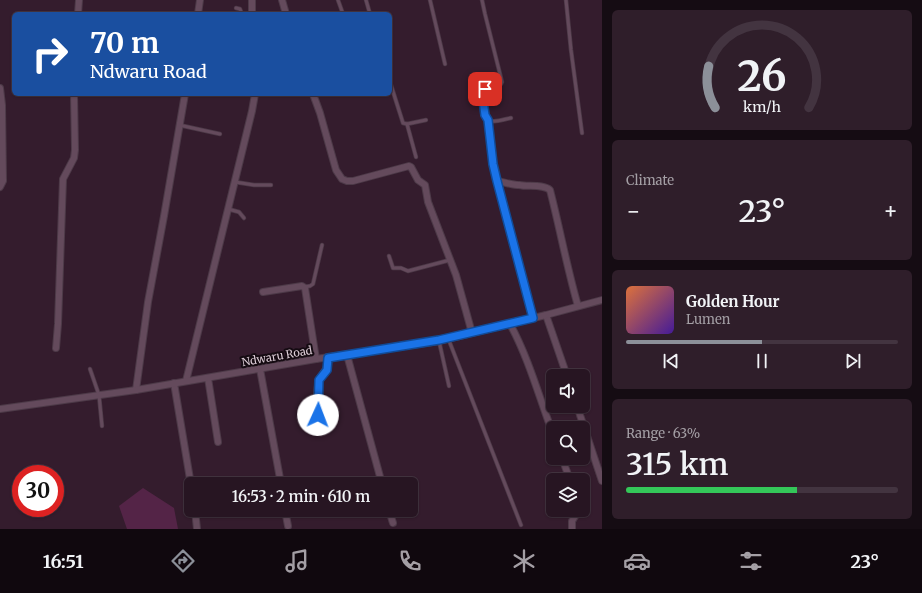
<!DOCTYPE html>
<html lang="en">
<head>
<meta charset="utf-8">
<style>
	:root { --surface:#271522; --page:#2f1e2a; --text:#f1f3f6; --muted:#a49fa5; --line:#433440; --accent:#8c9099 }
	body { margin:0; font-family:Merriweather,serif; background:var(--page); color:var(--text); height:100vh; display:flex; flex-direction:column; font-size:15px; white-space:nowrap }
	* { box-sizing:border-box; margin:0 }
	p { font-size:13px; color:var(--muted) }
	.icon { flex:none; width:22px; height:22px; fill:none; stroke:currentColor; stroke-width:2; stroke-linecap:round; stroke-linejoin:round }
	.map { position:relative; flex:1; overflow:hidden }
	.drawer { display:flex; flex-direction:column; gap:10px; padding:10px; background:#150c13; width:320px }
	.drawer>* { flex:none }
	.top-card { position:absolute; left:12px; top:12px; width:380px; height:84px; border-radius:6px; box-shadow:0 1px 3px #0004,0 0 0 1px var(--line); background:#1a4fa0; color:#fff; overflow:hidden }
	.controls { position:absolute; left:546px; top:369px; display:grid; gap:8px }
	.controls a { display:grid; place-items:center; width:44px; height:44px; border-radius:6px; background:var(--surface); box-shadow:0 1px 3px #0004,0 0 0 1px var(--line); font-size:20px }
	.speed { position:absolute; left:12px; top:465px; display:flex; gap:8px; font-size:20px; font-weight:700; text-align:center }
	.speed>* { display:grid; place-content:center; width:52px; height:52px; border-radius:50%; background:var(--surface); box-shadow:0 1px 3px #0004,0 0 0 1px var(--line); line-height:1 }
	.speed .limit { border:6px solid #d22; background:#fff; color:#111 }
	.pin { position:absolute; display:grid; place-items:center; width:34px; height:34px; color:#fff; margin:-17px; border-radius:8px; box-shadow:0 2px 6px #0006 }
	.me { position:absolute; width:44px; margin:-22px; rotate:2deg; stroke-linejoin:round; filter:drop-shadow(0 0 3px #0008) }
	.turn { display:flex; align-items:center; gap:14px; height:84px; padding:0 12px; font-size:18px }
	.turn .icon { width:52px; height:52px; stroke-width:2.5 }
	.turn b { display:block; font-size:28px; line-height:34px }
	.big { font-size:30px; font-weight:600; line-height:1.1 }
	.drawer .widget { flex:1; display:flex; flex-direction:column; justify-content:center; gap:6px; min-width:0; padding:0 14px; border-radius:6px; background:var(--page) }
	.drawer .dial { align-items:center; gap:0 }
	.dial svg { height:104px; overflow:visible; fill:none; stroke:var(--line); stroke-width:7; stroke-linecap:round; text-anchor:middle }
	.dial text { fill:var(--text); stroke:none }
	.song { display:flex; align-items:center; gap:12px }
	.cover { width:48px; height:48px; border-radius:6px; background:linear-gradient(135deg,hsl(20 70% 55%),hsl(260 70% 35%)) }
	.played { height:4px; border-radius:2px; background:linear-gradient(90deg,var(--accent) 50%,var(--line) 50%) }
	.keys { display:flex; justify-content:space-around; direction:ltr }
	.heat { display:flex; justify-content:space-between; align-items:center; font-size:22px; direction:ltr }
	.charge { height:6px; border-radius:3px; background:linear-gradient(90deg,#34c759 63%,var(--line) 0) }
	.trip { position:absolute; left:184px; top:477px; width:234px; height:40px; border-radius:6px; background:var(--surface); box-shadow:0 1px 3px #0004,0 0 0 1px var(--line); font-weight:600; line-height:40px; text-align:center }
	.tab-bar { display:flex; height:64px; justify-content:space-around; align-items:center; background:#10080e; color:var(--muted) }
	.tab-bar .icon { width:28px; height:28px }
	.tab-bar .on { color:var(--accent) }
	.tab-bar b { font-size:18px; color:var(--text) }
	main { display:flex; flex:1; min-height:0 }
	.map>svg:first-child { display:block }
	.green { fill:#542447 }
	.lines { fill:none; stroke-linecap:round; stroke-linejoin:round }
	.service-casing { stroke:#4d3a48; stroke-width:4.5 }
	.minor-casing { stroke:#4d3a48; stroke-width:8 }
	.service { stroke:#644a5c; stroke-width:3 }
	.minor { stroke:#644a5c; stroke-width:6 }
	.route-casing { stroke:#114b97; stroke-width:10 }
	.route { stroke:#1a73e8; stroke-width:7 }
	.labels { text-anchor:middle; dominant-baseline:central; stroke-width:4; stroke-linejoin:round; paint-order:stroke }
	.street-label { font-size:11px; fill:#deced8; stroke:#150b12 }
</style>
</head>
<body>
<main>
<div class="map">
<svg width="602" height="529" viewBox="0 0 602 529">
	<rect width="100%" height="100%" fill="#341c2d"/>
	<polygon class="green" points="143,488 174,508 178,529 127,529 119,506"/>
	<g class="lines">
		<g class="service-casing">
			<g id="service">
				<polyline points="338,0 343,14"/>
				<polyline points="366,0 370,14"/>
				<polyline points="430,0 445,64"/>
				<path d="M482,0L485,14L502,82L501,84L485,89L482,91C482,97 483,102 484,108C487,127 496,121 511,118"/>
				<polyline points="566,0 571,50 582,133"/>
				<polyline points="236,8 240,9 242,14"/>
				<polyline points="390,82 403,123 407,124 426,120"/>
				<polyline points="407,124 416,157"/>
				<polyline points="179,125 220,134"/>
				<polyline points="235,182 254,185 271,185"/>
				<polyline points="228,209 239,212 244,218"/>
				<polyline points="389,256 393,268 401,268 408,271 450,260"/>
				<polyline points="304,287 310,286 313,284 322,245"/>
				<polyline points="448,338 521,525"/>
				<polyline points="439,341 449,386"/>
				<polyline points="90,369 99,395 102,426"/>
			</g>
		</g>
		<g class="minor-casing">
			<g id="minor">
				<polyline points="252,0 252,14"/>
				<polyline points="282,0 286,14"/>
				<polyline points="78,14 79,0"/>
				<polyline points="198,14 200,0"/>
				<polyline points="0,88 2,105 3,181 0,187"/>
				<polyline points="313,94 320,113 336,170 342,179 347,181 353,181 409,166 411,167 418,180 425,185 428,202 456,275 472,333"/>
				<polyline points="488,120 493,164 497,181 533,318"/>
				<path d="M497,181C504,182 512,185 519,185C528,187 543,184 550,190C560,229 567,268 578,306"/>
				<polyline points="263,292 302,286 305,288 316,359"/>
				<polyline points="546,315 567,376"/>
				<path d="M510,324C529,359 539,397 553,434"/>
				<polyline points="56,348 58,324 63,179 74,158 75,150 74,94"/>
				<polyline points="347,355 382,484"/>
				<polyline points="260,369 281,484"/>
				<polyline points="208,378 218,442"/>
				<polyline points="186,381 252,111 255,94"/>
				<polyline points="174,383 191,485"/>
				<polyline points="136,390 148,302 164,216 185,94"/>
				<polyline points="577,406 602,481"/>
				<polyline points="0,409 136,390 316,359 439,341 546,315 602,300"/>
				<path d="M319,420C317,410 316,390 319,381C322,369 328,375 328,357"/>
				<polyline points="562,458 570,480"/>
				<polyline points="195,510 197,529"/>
				<polyline points="285,510 288,526"/>
				<polyline points="389,510 393,523"/>
				<polyline points="572,529 572,521 579,510"/>
			</g>
		</g>
		<use href="#service" class="service"/>
		<use href="#minor" class="minor"/>
	</g>
	<g class="lines">
		<g class="route-casing">
			<polyline id="route" points="318,415 319,380 327,370 328,358 439,340 533,318 497,181 493,164 488,120 485,115 482,93 485,89"/>
		</g>
		<use href="#route" class="route"/>
	</g>
	<g class="labels">
		<g class="street-label">
			<text transform="translate(277 356) rotate(-10)">Ndwaru Road</text>
		</g>
	</g>
</svg>
<div class="controls">
<a><svg class="icon" aria-label="sound" viewBox="0 0 24 24"><path d="M4 9h4l5-4v14l-5-4H4zM17 9q2 3 0 6"/></svg></a>
<a><svg class="icon" aria-label="search" viewBox="0 0 24 24"><circle cx="10" cy="10" r="6"/><path d="M15 15l6 6"/></svg></a>
<a><svg class="icon" aria-label="layers" viewBox="0 0 24 24"><path d="M12 4l9 5-9 5-9-5zM3 14l9 5 9-5"/></svg></a>
</div>
<div class="speed"><div class="limit">30</div></div>
<div class="pin" style="left:485px;top:89px;background:#d93025"><svg class="icon" aria-label="arrive" viewBox="0 0 24 24"><path d="M6 21V4h12l-3 4 3 4H6"/></svg></div>
<svg class="me" style="left:318px;top:415px" viewBox="-20 -20 40 40"><circle r="19" fill="#fff"/><path d="M0-13L10 11 0 6-10 11z" fill="#1a73e8"/></svg>
<div class="trip">16:53 · 2 min · 610 m</div>
<div class="top-card">
<div class="turn"><svg class="icon" aria-label="right" viewBox="0 0 24 24"><path d="M7 20v-9h11M14 6l5 5-5 5"/></svg><div><b>70 m</b>Ndwaru Road</div></div>
</div>
</div>
<section class="drawer">
<div class="widget dial"><svg viewBox="0 0 100 80">
<path d="M14 69A42 42 0 1 1 86 69"/>
<path d="M14 69A42 42 0 0 1 9 37" stroke="#8c9099"/>
<text x="50" y="56" font-size="32" font-weight="700">26</text>
<text x="50" y="72" font-size="11">km/h</text>
</svg></div>
<div class="widget"><p>Climate</p>
<div class="heat"><a>−</a><b class="big">23°</b><a>+</a></div>
</div>
<div class="widget">
<div class="song"><i class="cover"></i><div><b>Golden Hour</b><p>Lumen</p></div></div>
<div class="played"></div>
<div class="keys"><svg class="icon" aria-label="previous" viewBox="0 0 24 24"><path d="M18 5L8 12l10 7zM5 5v14"/></svg><svg class="icon" aria-label="pause" viewBox="0 0 24 24"><path d="M8 5v14M16 5v14"/></svg><svg class="icon" aria-label="next" viewBox="0 0 24 24"><path d="M6 5l10 7-10 7zM19 5v14"/></svg></div>
</div>
<div class="widget"><p>Range · 63%</p><b class="big">315 km</b><div class="charge"></div></div>
</section>
</main>
<nav class="tab-bar">
<b>16:51</b>
<svg class="icon on" aria-label="directions" viewBox="0 0 24 24"><path d="M12 3l9 9-9 9-9-9zM9 14v-3h6M13 9l2 2-2 2"/></svg>
<svg class="icon" aria-label="music" viewBox="0 0 24 24"><path d="M9 18V5l10-2v13"/><circle cx="6" cy="18" r="3"/><circle cx="16" cy="16" r="3"/></svg>
<svg class="icon" aria-label="phone" viewBox="0 0 24 24"><path d="M5 4h4l2 5-3 2q2 4 5 5l2-3 5 2v4C11 20 4 13 5 4z"/></svg>
<svg class="icon" aria-label="climate" viewBox="0 0 24 24"><path d="M12 3v18M4 7l16 10M4 17L20 7"/></svg>
<svg class="icon" aria-label="car" viewBox="0 0 24 24"><path d="M5 17H2v-5l4-1 3-4h7l3 4 3 1v5h-3M9 17h6M6 11h13"/><circle cx="7" cy="17" r="2"/><circle cx="17" cy="17" r="2"/></svg>
<svg class="icon" aria-label="filters" viewBox="0 0 24 24"><path d="M4 7h16M4 17h16"/><circle cx="9" cy="7" r="2"/><circle cx="15" cy="17" r="2"/></svg>
<b>23°</b>
</nav>
</body>
</html>
